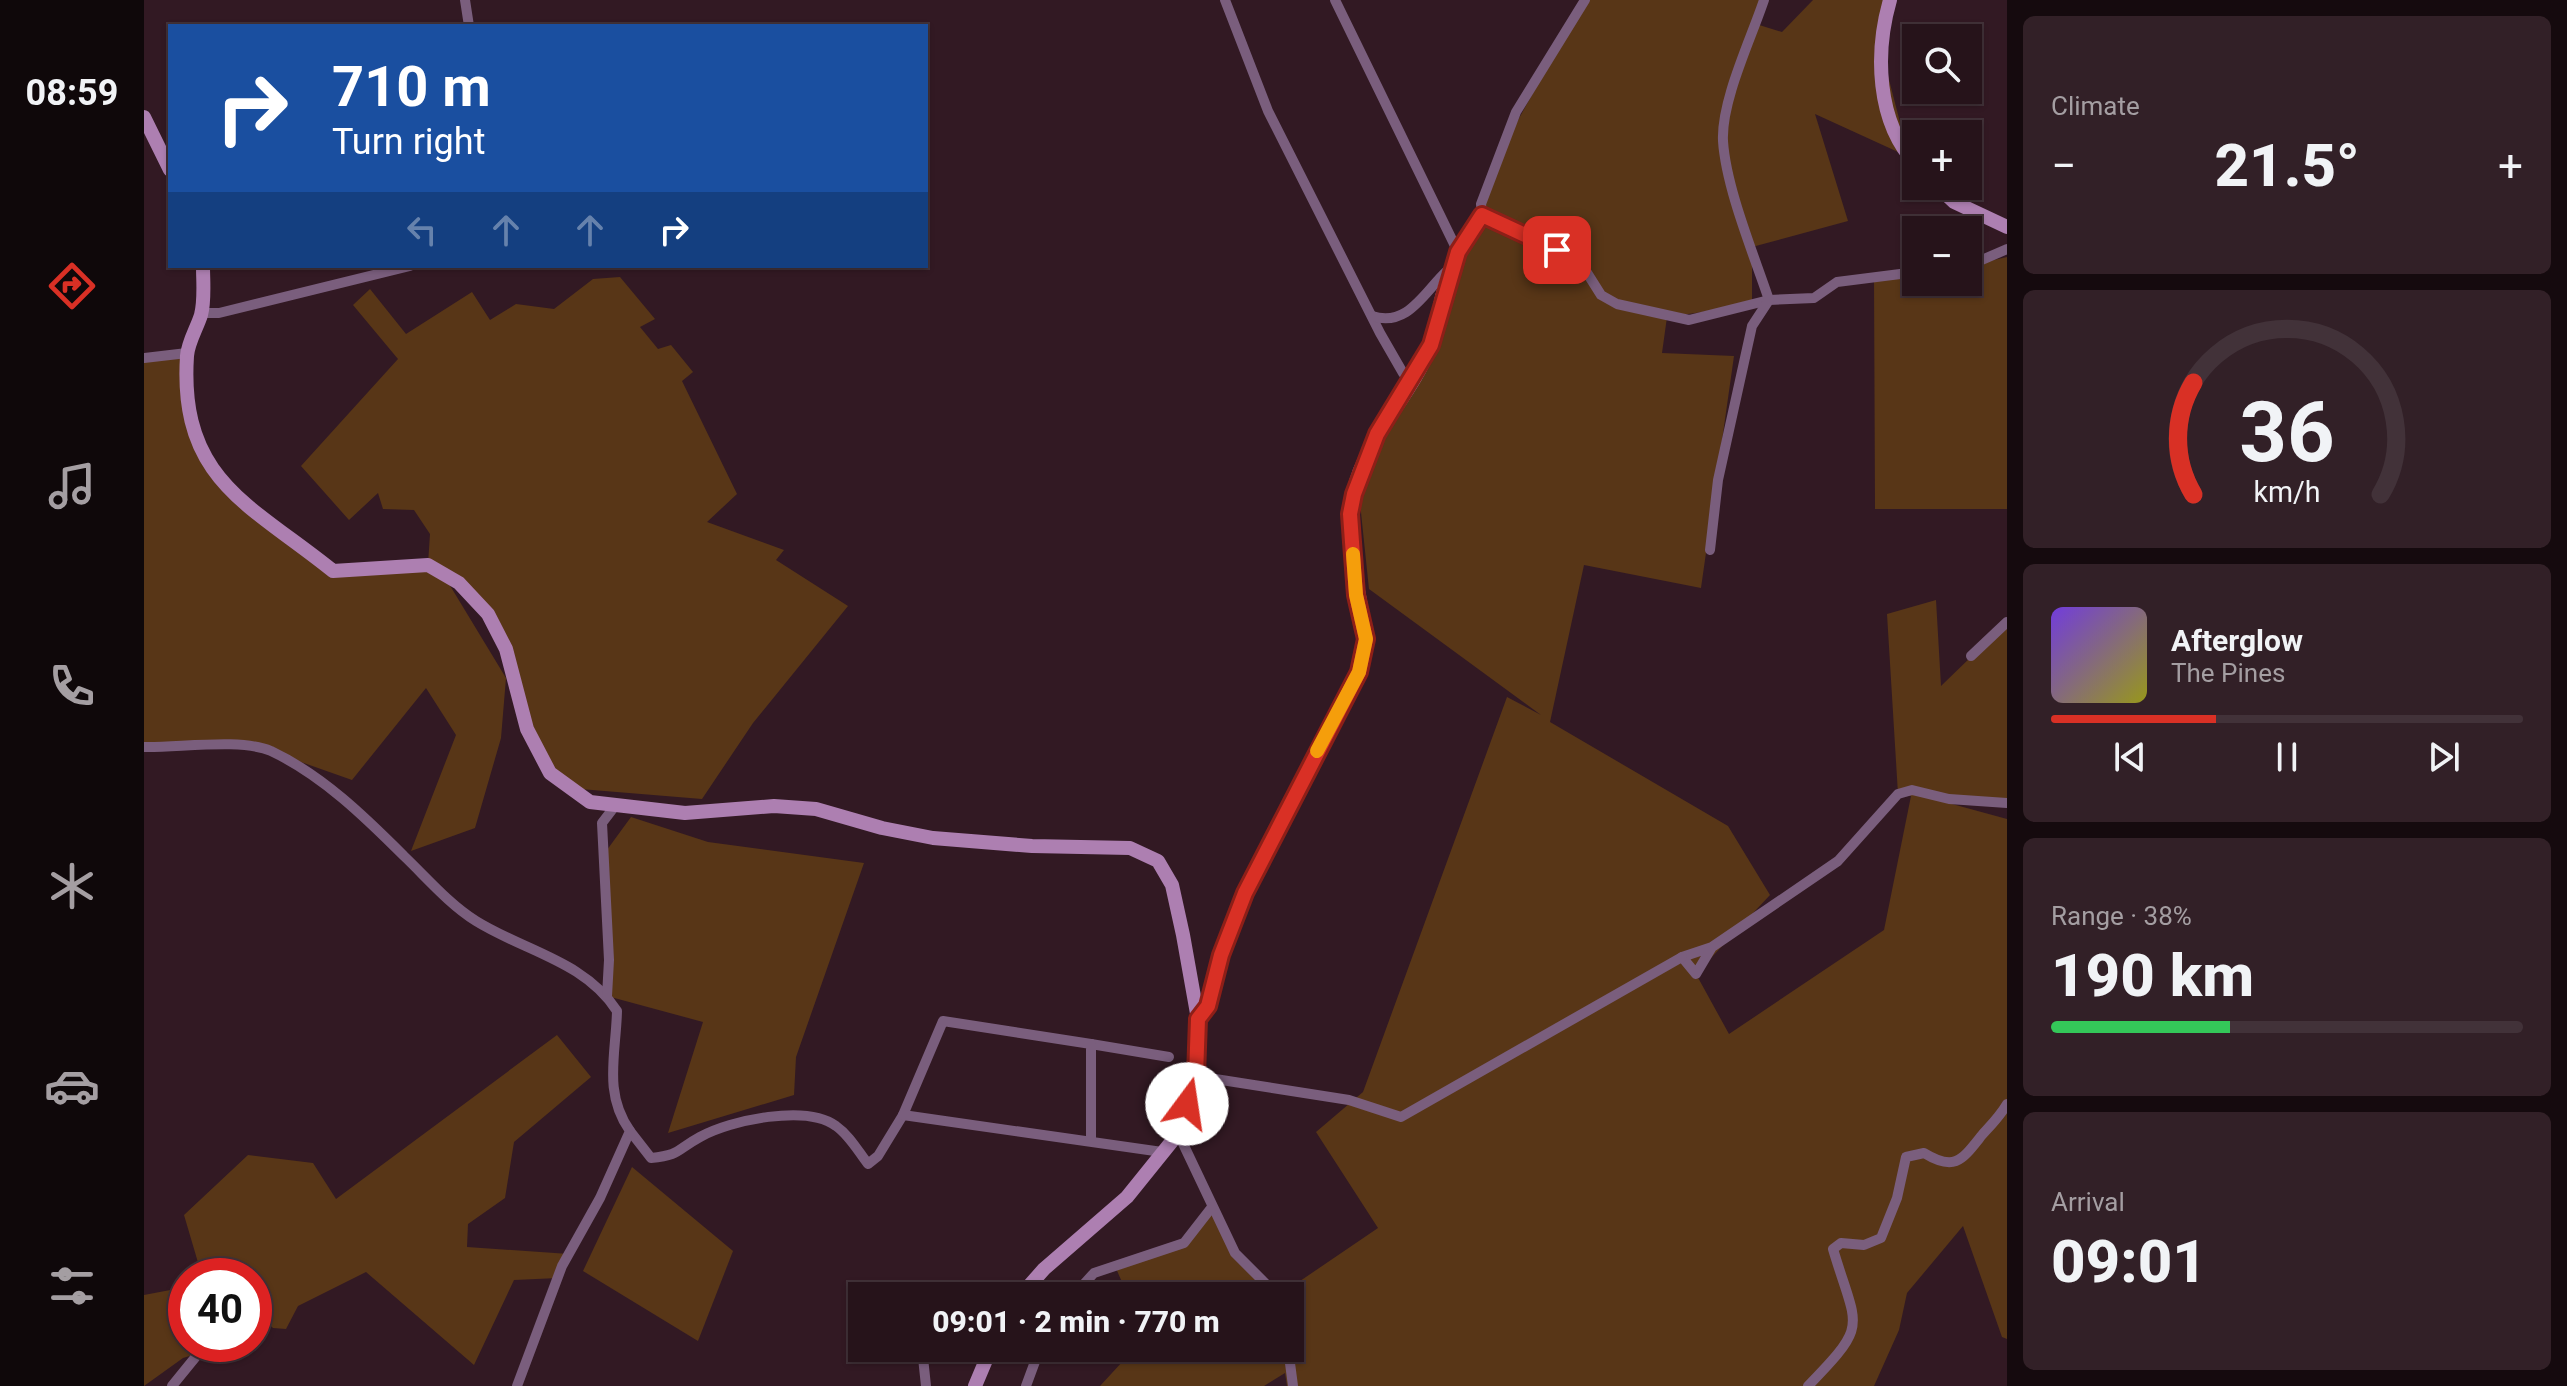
<!DOCTYPE html>
<html lang="en">
<head>
<meta charset="utf-8">
<style>
	:root { --surface:#26131a; --page:#322027; --text:#f1f3f6; --muted:#a49ea2; --line:#423239; --accent:#d93025 }
	body { margin:0; font-family:Roboto,sans-serif; background:var(--page); color:var(--text); height:100vh; display:flex; flex-direction:column; font-size:30px; white-space:nowrap }
	* { box-sizing:border-box; margin:0 }
	p { font-size:26px; color:var(--muted) }
	.icon { flex:none; width:44px; height:44px; fill:none; stroke:currentColor; stroke-width:2; stroke-linecap:round; stroke-linejoin:round }
	.map { position:relative; flex:1; overflow:hidden }
	.drawer { display:flex; flex-direction:column; gap:16px; padding:16px; background:#150a0e; width:560px }
	.drawer>* { flex:none }
	.banner { position:absolute; left:24px; top:24px; width:760px; height:244px; border-radius:0px; box-shadow:0 2px 6px #0004,0 0 0 2px var(--line); background:#1a4fa0; color:#fff; overflow:hidden }
	.buttons { position:absolute; left:1758px; top:24px; display:grid; gap:16px }
	.buttons a { display:grid; place-items:center; width:80px; height:80px; border-radius:0px; background:var(--surface); box-shadow:0 2px 6px #0004,0 0 0 2px var(--line); font-size:40px }
	.speed { position:absolute; left:24px; top:1258px; display:flex; gap:16px; font-size:40px; font-weight:700; text-align:center }
	.speed>* { display:grid; place-content:center; width:104px; height:104px; border-radius:50%; background:var(--surface); box-shadow:0 2px 6px #0004,0 0 0 2px var(--line); line-height:1 }
	.speed .limit { border:12px solid #d22; background:#fff; color:#111 }
	.pin { position:absolute; display:grid; place-items:center; width:68px; height:68px; color:#fff; margin:-34px; border-radius:16px; box-shadow:0 4px 12px #0006 }
	.me { position:absolute; width:88px; margin:-44px; rotate:14deg; stroke-linejoin:round; filter:drop-shadow(0 0 6px #0008) }
	.turn { display:flex; align-items:center; gap:28px; height:168px; padding:0 32px; font-size:36px }
	.turn .icon { width:104px; height:104px; stroke-width:2.5 }
	.turn b { display:block; font-size:56px; line-height:68px }
	.lanes { display:flex; align-items:center; height:76px; padding:0 32px; background:#0003; justify-content:center; gap:40px; direction:ltr }
	.lanes .off { opacity:.35 }
	.big { font-size:60px; font-weight:800; line-height:1.1 }
	.drawer .tile { flex:1; display:flex; flex-direction:column; justify-content:center; gap:12px; min-width:0; padding:0 28px; border-radius:12px; background:var(--page) }
	.drawer .dial { align-items:center; gap:0 }
	.dial svg { height:208px; overflow:visible; fill:none; stroke:var(--line); stroke-width:7; stroke-linecap:round; text-anchor:middle }
	.dial text { fill:var(--text); stroke:none }
	.song { display:flex; align-items:center; gap:24px }
	.cover { width:96px; height:96px; border-radius:12px; background:linear-gradient(135deg,hsl(260 70% 55%),hsl(60 70% 35%)) }
	.played { height:8px; border-radius:4px; background:linear-gradient(90deg,var(--accent) 35%,var(--line) 35%) }
	.keys { display:flex; justify-content:space-around; direction:ltr }
	.heat { display:flex; justify-content:space-between; align-items:center; font-size:44px; direction:ltr }
	.charge { height:12px; border-radius:6px; background:linear-gradient(90deg,#34c759 38%,var(--line) 0) }
	.trip { position:absolute; left:704px; top:1282px; width:456px; height:80px; border-radius:0px; background:var(--surface); box-shadow:0 2px 6px #0004,0 0 0 2px var(--line); font-weight:800; line-height:80px; text-align:center }
	main { display:flex; flex:1; min-height:0 }
	.tabs { display:flex; flex-direction:column; width:144px; justify-content:space-around; align-items:center; background:#0f080a; color:var(--muted) }
	.tabs .icon { width:56px; height:56px }
	.tabs .selected { color:var(--accent) }
	.tabs b { font-size:36px; color:var(--text) }
	.map>svg:first-child { display:block }
	.green { fill:#583617 }
	.lines { fill:none; stroke-linecap:round; stroke-linejoin:round }
	.street { stroke:#7a5e7d; stroke-width:10 }
	.secondary { stroke:#ad7fb1; stroke-width:14 }
	.route-casing { stroke:#8d1f18; stroke-width:20 }
	.route { stroke:#d93025; stroke-width:14 }
	.slow { stroke:#f59e0b; stroke-width:14 }
</style>
</head>
<body>
<main>
<nav class="tabs">
<b>08:59</b>
<svg class="icon selected" aria-label="directions" viewBox="0 0 24 24"><path d="M12 3l9 9-9 9-9-9zM9 14v-3h6M13 9l2 2-2 2"/></svg>
<svg class="icon" aria-label="music" viewBox="0 0 24 24"><path d="M9 18V5l10-2v13"/><circle cx="6" cy="18" r="3"/><circle cx="16" cy="16" r="3"/></svg>
<svg class="icon" aria-label="phone" viewBox="0 0 24 24"><path d="M5 4h4l2 5-3 2q2 4 5 5l2-3 5 2v4C11 20 4 13 5 4z"/></svg>
<svg class="icon" aria-label="climate" viewBox="0 0 24 24"><path d="M12 3v18M4 7l16 10M4 17L20 7"/></svg>
<svg class="icon" aria-label="car" viewBox="0 0 24 24"><path d="M5 17H2v-5l4-1 3-4h7l3 4 3 1v5h-3M9 17h6M6 11h13"/><circle cx="7" cy="17" r="2"/><circle cx="17" cy="17" r="2"/></svg>
<svg class="icon" aria-label="filters" viewBox="0 0 24 24"><path d="M4 7h16M4 17h16"/><circle cx="9" cy="7" r="2"/><circle cx="15" cy="17" r="2"/></svg>
</nav>
<div class="map">
<svg width="1863" height="1386" viewBox="0 0 1863 1386">
	<rect width="100%" height="100%" fill="#321923"/>
	<g class="green">
		<polygon points="1441,0 1618,0 1612,24 1638,32 1669,0 1747,0 1736,45 1765,157 1671,114 1704,221 1608,247 1608,305 1523,317 1518,353 1590,356 1557,588 1440,565 1406,722 1584,826 1626,895 1552,974 1585,1034 1740,930 1767,796 1754,794 1743,614 1792,600 1797,686 1863,622 1863,805 1786,798 1863,819 1863,1339 1858,1337 1819,1226 1763,1293 1755,1330 1730,1386 1143,1386 1141,1373 1120,1386 956,1386 991,1348 1146,1348 1146,1296 984,1296 971,1266 1040,1244 1068,1207 1091,1253 1134,1296 1234,1228 1172,1132 1219,1092 1363,697 1397,715 1225,589 1216,503 1234,449 1287,345 1369,129"/>
		<polygon points="1863,257 1863,509 1731,509 1730,276 1772,274 1772,282 1824,282 1824,266"/>
		<polygon points="476,277 511,319 496,327 514,349 527,345 549,372 538,381 593,494 563,522 640,550 632,560 704,606 609,723 558,799 424,788 401,764 344,615 299,574 362,678 357,738 331,828 267,851 312,735 282,688 208,780 123,750 0,742 0,361 43,353 58,456 125,522 188,571 284,564 286,534 270,510 239,509 234,493 205,520 157,466 254,359 209,305 226,289 262,334 328,292 346,320 372,304 410,309 449,279"/>
		<polygon points="487,817 564,842 720,863 652,1057 650,1095 524,1133 559,1022 463,996 460,854"/>
		<polygon points="413,1035 447,1077 370,1142 361,1198 324,1224 323,1247 425,1254 414,1278 370,1280 330,1365 222,1272 154,1306 142,1329 129,1328 120,1319 114,1343 110,1343 110,1276 58,1276 40,1215 104,1155 169,1163 192,1199"/>
		<polygon points="488,1167 589,1251 554,1341 439,1271"/>
		<polygon points="42,1287 42,1344 104,1344 78,1346 39,1358 0,1386 0,1295"/>
	</g>
	<g class="lines">
		<g class="street">
			<polyline points="321,0 325,26"/>
			<polyline points="1081,0 1124,111 1236,333 1259,373 1268,379"/>
			<polyline points="1191,0 1314,252"/>
			<polyline points="1441,0 1372,112 1337,204 1338,215 1428,257 1440,268 1457,295 1473,304 1545,320 1625,300 1670,298 1693,282 1772,272"/>
			<polyline points="1824,266 1863,249"/>
			<polyline points="58,313 75,313 266,266"/>
			<path d="M1228,316C1265,328 1281,290 1305,269"/>
			<polyline points="0,358 43,353"/>
			<path d="M1566,550L1574,480L1608,326L1625,300C1610,255 1582,188 1579,141C1577,101 1607,39 1620,0"/>
			<polyline points="1827,656 1863,622"/>
			<path d="M0,747C34,748 97,738 127,751C178,775 221,817 260,856C283,878 305,904 332,921C380,951 441,961 473,1011C472,1054 459,1093 486,1131L456,1198L418,1266L373,1386"/>
			<polyline points="1568,947 1538,957 1552,974 1568,947 1694,861 1754,794 1768,790 1805,799 1863,803"/>
			<polyline points="463,996 465,960 458,823 471,806"/>
			<polyline points="947,1044 1025,1057"/>
			<polyline points="1052,1076 1205,1100 1257,1117 1538,957"/>
			<path d="M486,1131L507,1158C537,1155 532,1150 556,1137C586,1120 663,1104 692,1126C705,1135 714,1151 724,1164L734,1156L759,1115"/>
			<polyline points="1034,1133 1091,1253 1134,1296"/>
			<polyline points="947,1142 947,1044 799,1021 759,1115 1018,1152"/>
			<polyline points="929,1296 950,1273 1040,1243 1068,1207"/>
			<polyline points="778,1348 782,1386"/>
			<polyline points="1144,1348 1149,1386"/>
			<polyline points="28,1386 54,1354"/>
			<polyline points="882,1386 896,1348"/>
			<path d="M1664,1386C1726,1322 1713,1330 1689,1249L1697,1243L1720,1245L1737,1238L1753,1198L1762,1157L1780,1153C1811,1172 1818,1160 1838,1135C1847,1125 1856,1116 1863,1104"/>
		</g>
		<g class="secondary">
			<path d="M1746,0C1731,52 1732,122 1772,164"/>
			<polyline points="0,117 26,170"/>
			<polyline points="1793,186 1810,202 1863,227"/>
			<path d="M59,266C59,282 61,300 57,315C53,328 44,342 43,356C35,480 106,504 189,571L284,565L315,583L344,614L362,649L383,729L406,773L446,802L541,813L630,806L672,809L738,828L789,838L888,846L986,848L1014,861L1028,885L1039,935L1054,1019L1052,1076L1033,1135L983,1197L900,1269L876,1296"/>
			<path d="M1054,1019L1064,1006L1077,955L1101,893L1215,672C1217,661 1222,647 1221,636C1218,596 1203,556 1206,515C1209,448 1265,403 1287,345C1293,330 1294,313 1298,297C1306,267 1321,241 1338,215"/>
			<polyline points="831,1386 847,1348"/>
		</g>
	</g>
	<g class="lines">
		<g class="route-casing">
			<polyline id="route" points="1043,1104 1052,1076 1054,1019 1064,1006 1077,955 1101,893 1215,672 1222,639 1212,595 1208,542 1206,514 1210,494 1233,434 1287,345 1314,252 1338,215 1413,250"/>
		</g>
		<use href="#route" class="route"/>
		<polyline class="slow" points="1173,751 1215,672 1222,639 1212,595 1209,554"/>
	</g>
</svg>
<div class="buttons">
<a><svg class="icon" aria-label="search" viewBox="0 0 24 24"><circle cx="10" cy="10" r="6"/><path d="M15 15l6 6"/></svg></a>
<a>+</a>
<a>−</a>
</div>
<div class="speed"><div class="limit">40</div></div>
<div class="pin" style="left:1413px;top:250px;background:#d93025"><svg class="icon" aria-label="arrive" viewBox="0 0 24 24"><path d="M6 21V4h12l-3 4 3 4H6"/></svg></div>
<svg class="me" style="left:1043px;top:1104px" viewBox="-20 -20 40 40"><circle r="19" fill="#fff"/><path d="M0-13L10 11 0 6-10 11z" fill="#d93025"/></svg>
<div class="trip">09:01 · 2 min · 770 m</div>
<div class="banner">
<div class="turn"><svg class="icon" aria-label="right" viewBox="0 0 24 24"><path d="M7 20v-9h11M14 6l5 5-5 5"/></svg><div><b>710 m</b>Turn right</div></div>
<div class="lanes"><svg class="icon off" aria-label="left" viewBox="0 0 24 24"><path d="M17 20v-9H6M10 6l-5 5 5 5"/></svg><svg class="icon off" aria-label="ahead" viewBox="0 0 24 24"><path d="M12 20V5M6 11l6-6 6 6"/></svg><svg class="icon off" aria-label="ahead" viewBox="0 0 24 24"><path d="M12 20V5M6 11l6-6 6 6"/></svg><svg class="icon" aria-label="right" viewBox="0 0 24 24"><path d="M7 20v-9h11M14 6l5 5-5 5"/></svg></div>
</div>
</div>
<section class="drawer">
<div class="tile"><p>Climate</p>
<div class="heat"><a>−</a><b class="big">21.5°</b><a>+</a></div>
</div>
<div class="tile dial"><svg viewBox="0 0 100 80">
<path d="M14 69A42 42 0 1 1 86 69"/>
<path d="M14 69A42 42 0 0 1 14 26" stroke="#d93025"/>
<text x="50" y="56" font-size="32" font-weight="700">36</text>
<text x="50" y="72" font-size="11">km/h</text>
</svg></div>
<div class="tile">
<div class="song"><i class="cover"></i><div><b>Afterglow</b><p>The Pines</p></div></div>
<div class="played"></div>
<div class="keys"><svg class="icon" aria-label="previous" viewBox="0 0 24 24"><path d="M18 5L8 12l10 7zM5 5v14"/></svg><svg class="icon" aria-label="pause" viewBox="0 0 24 24"><path d="M8 5v14M16 5v14"/></svg><svg class="icon" aria-label="next" viewBox="0 0 24 24"><path d="M6 5l10 7-10 7zM19 5v14"/></svg></div>
</div>
<div class="tile"><p>Range · 38%</p><b class="big">190 km</b><div class="charge"></div></div>
<div class="tile"><p>Arrival</p><b class="big">09:01</b></div>
</section>
</main>
</body>
</html>
